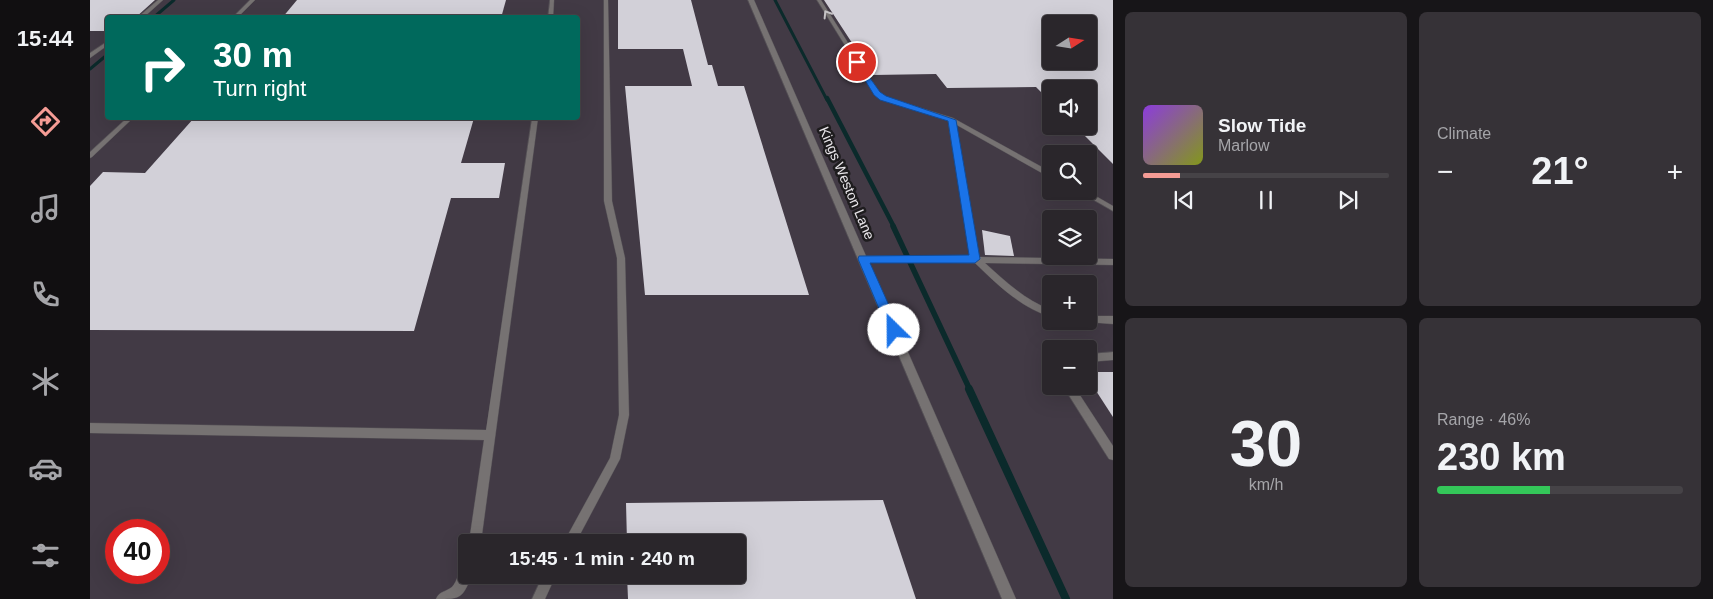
<!DOCTYPE html>
<html lang="en">
<head>
<meta charset="utf-8">
<style>
	:root { --surface:#2a262b; --page:#363237; --text:#f1f3f6; --muted:#a5a5a9; --line:#464347; --accent:#f59c95 }
	body { margin:0; font-family:Arial,sans-serif; background:var(--page); color:var(--text); height:100vh; display:flex; flex-direction:column; font-size:19px; white-space:nowrap }
	* { box-sizing:border-box; margin:0 }
	p { font-size:16px; color:var(--muted) }
	.icon { flex:none; width:28px; height:28px; fill:none; stroke:currentColor; stroke-width:2; stroke-linecap:round; stroke-linejoin:round }
	.map { position:relative; flex:1; overflow:hidden }
	.panel { display:flex; flex-direction:column; gap:12px; padding:12px; background:#171518; width:600px }
	.panel>* { flex:none }
	.guide { position:absolute; left:15px; top:15px; width:475px; height:105px; border-radius:5px; box-shadow:0 5px 20px #0002,0 0 0 1px var(--line); background:#00695c; color:#fff; overflow:hidden }
	.needle { width:32px; rotate:78deg }
	.buttons { position:absolute; left:952px; top:15px; display:grid; gap:10px }
	.buttons a { display:grid; place-items:center; width:55px; height:55px; border-radius:5px; background:var(--surface); box-shadow:0 5px 20px #0002,0 0 0 1px var(--line); font-size:25px }
	.speed { position:absolute; left:15px; top:519px; display:flex; gap:10px; font-size:25px; font-weight:700; text-align:center }
	.speed>* { display:grid; place-content:center; width:65px; height:65px; border-radius:50%; background:var(--surface); box-shadow:0 5px 20px #0002,0 0 0 1px var(--line); line-height:1 }
	.speed .limit { border:8px solid #d22; background:#fff; color:#111 }
	.pin { position:absolute; display:grid; place-items:center; width:42px; height:42px; color:#fff; margin:-21px; border:2px solid #fff; border-radius:50%; box-shadow:0 1px 5px #0007 }
	.me { position:absolute; width:55px; margin:-28px; rotate:337deg; stroke-linejoin:round; filter:drop-shadow(0 0 4px #0008) }
	.turn { display:flex; align-items:center; gap:18px; height:105px; padding:0 25px; font-size:22px }
	.turn .icon { width:65px; height:65px; stroke-width:2.5 }
	.turn b { display:block; font-size:35px; line-height:42px }
	.big { font-size:38px; font-weight:800; line-height:1.1 }
	.panel .widget { flex:1; display:flex; flex-direction:column; justify-content:center; gap:8px; min-width:0; padding:0 18px; border-radius:8px; background:var(--page) }
	.panel .dial { align-items:center; gap:0 }
	.dial b { font-size:65px; line-height:1 }
	.song { display:flex; align-items:center; gap:15px }
	.cover { width:60px; height:60px; border-radius:8px; background:linear-gradient(135deg,hsl(270 70% 55%),hsl(70 70% 35%)) }
	.played { height:5px; border-radius:2px; background:linear-gradient(90deg,var(--accent) 15%,var(--line) 15%) }
	.keys { display:flex; justify-content:space-around; direction:ltr }
	.heat { display:flex; justify-content:space-between; align-items:center; font-size:28px; direction:ltr }
	.charge { height:8px; border-radius:4px; background:linear-gradient(90deg,#34c759 46%,var(--line) 0) }
	.panel .tiles { flex:1; display:grid; gap:12px; grid-template-columns:repeat(2,1fr) }
	.trip { position:absolute; left:368px; top:534px; width:288px; height:50px; border-radius:5px; background:var(--surface); box-shadow:0 5px 20px #0002,0 0 0 1px var(--line); font-weight:800; line-height:50px; text-align:center }
	main { display:flex; flex:1; min-height:0 }
	.tabs { display:flex; flex-direction:column; width:90px; justify-content:space-around; align-items:center; background:#110f11; color:var(--muted) }
	.tabs .icon { width:35px; height:35px }
	.tabs .selected { color:var(--accent) }
	.tabs b { font-size:22px; color:var(--text) }
	.map>svg:first-child { display:block }
	.built { fill:#423a45; fill-rule:evenodd }
	.lines { fill:none; stroke-linecap:round; stroke-linejoin:round }
	.stream-far3 { stroke:#0b2a2b; stroke-width:3 }
	.stream-far2 { stroke:#0b2a2b; stroke-width:4.5 }
	.stream-far1 { stroke:#0b2a2b; stroke-width:5.5 }
	.stream { stroke:#0b2a2b; stroke-width:8 }
	.building { fill:#d2d0d8; fill-rule:evenodd }
	.service-casing { stroke:#545055; stroke-width:1 }
	.tertiary-casing { stroke:#545055; stroke-width:1 }
	.service { fill:#767272; fill-rule:evenodd }
	.tertiary { fill:#767272; fill-rule:evenodd }
	.oneway { stroke:#c6c3c6 }
	.route { fill:#1a73e8; stroke:#114b97 }
	.labels { text-anchor:middle; dominant-baseline:central; stroke-width:5; stroke-linejoin:round; paint-order:stroke }
	.street-label { font-size:14px; fill:#e9e6ea; stroke:#1e1c1e }
</style>
</head>
<body>
<main>
<nav class="tabs">
<b>15:44</b>
<svg class="icon selected" aria-label="directions" viewBox="0 0 24 24"><path d="M12 3l9 9-9 9-9-9zM9 14v-3h6M13 9l2 2-2 2"/></svg>
<svg class="icon" aria-label="music" viewBox="0 0 24 24"><path d="M9 18V5l10-2v13"/><circle cx="6" cy="18" r="3"/><circle cx="16" cy="16" r="3"/></svg>
<svg class="icon" aria-label="phone" viewBox="0 0 24 24"><path d="M5 4h4l2 5-3 2q2 4 5 5l2-3 5 2v4C11 20 4 13 5 4z"/></svg>
<svg class="icon" aria-label="climate" viewBox="0 0 24 24"><path d="M12 3v18M4 7l16 10M4 17L20 7"/></svg>
<svg class="icon" aria-label="car" viewBox="0 0 24 24"><path d="M5 17H2v-5l4-1 3-4h7l3 4 3 1v5h-3M9 17h6M6 11h13"/><circle cx="7" cy="17" r="2"/><circle cx="17" cy="17" r="2"/></svg>
<svg class="icon" aria-label="filters" viewBox="0 0 24 24"><path d="M4 7h16M4 17h16"/><circle cx="9" cy="7" r="2"/><circle cx="15" cy="17" r="2"/></svg>
</nav>
<div class="map">
<svg width="1023" height="599" viewBox="0 0 1023 599">
	<rect width="100%" height="100%" fill="#383339"/>
	<path class="built" d="M0,0H1023V599H0ZM18,18H488V118H18ZM961,24H999V61H961ZM961,89H999V126H961ZM961,154H999V191H961ZM961,219H999V256H961ZM961,284H999V321H961ZM961,349H999V386H961ZM26,530H69V572H26ZM376,542H646V575H376Z"/>
	<g class="lines">
		<g class="stream-far3">
			<polyline points="685,0 737,100"/>
			<polyline points="63,18 84,0"/>
			<polyline points="0,69 18,54"/>
		</g>
		<polyline class="stream-far2" points="737,98 804,227"/>
		<polyline class="stream-far1" points="803,226 880,390"/>
		<polyline class="stream" points="879,389 976,599"/>
	</g>
	<g class="building">
		<polygon points="0,0 65,0 45,18 18,18 18,31 0,31"/>
		<polygon points="207,0 416,0 411,18 192,18"/>
		<polygon points="528,0 601,0 618,65 622,65 628,86 654,86 719,295 555,295 535,86 602,86 593,49 528,49"/>
		<path d="M734,0H1023V164L985,126H999V89H961V102L946,87L857,88L846,74L783,75ZM961,24H999V61H961Z"/>
		<polygon points="104,118 384,118 371,163 415,163 409,198 361,198 324,331 0,330 0,186 13,172 55,173"/>
		<polygon points="892,230 920,236 924,256 895,255"/>
		<polygon points="999,372 1023,372 1023,417 999,380"/>
		<polygon points="793,500 826,599 538,599 537,575 646,575 646,542 537,542 536,503"/>
	</g>
	<g class="lines">
		<g class="service-casing">
			<g id="service">
				<polygon points="68,0 73,0 53,18 47,18"/>
				<polygon points="160,0 165,0 147,18 142,18"/>
				<polygon points="460,0 464,0 463,18 458,18"/>
				<polygon points="514,0 518,0 522,201 535,258 539,415 530,459 486,542 474,542 520,458 529,415 527,258 514,201"/>
				<path d="M727,0H731L789,92L795,97L863,118L961,172V177H959L865,124L889,257L1023,259V265L895,263C916,282 935,300 961,310V317C930,307 908,285 885,263L770,261L769,259L770,257L773,256L881,257L858,120L791,99L785,94Z"/>
				<polygon points="18,41 18,45 0,58 0,53"/>
				<polygon points="37,118 43,118 2,157 0,158 0,152"/>
				<polygon points="442,118 448,118 391,542 379,542 394,440 0,433 0,423 396,430"/>
				<polygon points="988,191 997,191 1023,206 1023,211"/>
				<polygon points="999,316 1023,316 1023,324 996,322 995,321 999,321"/>
				<polygon points="1023,352 1023,360 999,362 999,354"/>
				<polygon points="973,386 984,386 1023,446 1023,460 1019,459"/>
				<path d="M376,568V575H382C372,599 371,599 346,599C349,591 356,592 362,587C368,581 367,571 376,568Z"/>
				<polygon points="453,575 466,575 455,599 442,599"/>
			</g>
		</g>
		<g class="tertiary-casing">
			<polygon id="tertiary" points="658,0 664,0 926,599 912,599"/>
		</g>
		<use href="#service" class="service"/>
		<use href="#tertiary" class="tertiary"/>
	</g>
	<defs><path id="oneway-chevron" d="M-2-3.5L2.5 0L-2 3.5" fill="none" stroke-width="1.6" stroke-linecap="round" stroke-linejoin="round" transform="scale(1.25)"/></defs>
	<use class="oneway" href="#oneway-chevron" transform="translate(737 14) rotate(-122)"/>
	<polygon class="route" points="767,60 790,92 796,96 866,120 890,259 885,263 780,263 810,330 804,335 798,330 768,259 769,256 879,255 858,121 790,100 784,95 764,62"/>
	<g class="labels">
		<g class="street-label">
			<text transform="translate(757 183) rotate(67)">Kings Weston Lane</text>
		</g>
	</g>
</svg>
<div class="buttons">
<a><svg class="needle" viewBox="-14 -14 28 28"><path d="M0-13l5 13h-10z" fill="#e53935"/><path d="M0 13l5-13h-10z" fill="#a5a5a9"/></svg></a>
<a><svg class="icon" aria-label="sound" viewBox="0 0 24 24"><path d="M4 9h4l5-4v14l-5-4H4zM17 9q2 3 0 6"/></svg></a>
<a><svg class="icon" aria-label="search" viewBox="0 0 24 24"><circle cx="10" cy="10" r="6"/><path d="M15 15l6 6"/></svg></a>
<a><svg class="icon" aria-label="layers" viewBox="0 0 24 24"><path d="M12 4l9 5-9 5-9-5zM3 14l9 5 9-5"/></svg></a>
<a>+</a>
<a>−</a>
</div>
<div class="speed"><div class="limit">40</div></div>
<div class="pin" style="left:767px;top:62px;background:#d93025"><svg class="icon" aria-label="arrive" viewBox="0 0 24 24"><path d="M6 21V4h12l-3 4 3 4H6"/></svg></div>
<svg class="me" style="left:804px;top:330px" viewBox="-20 -20 40 40"><circle r="19" fill="#fff"/><path d="M0-13L10 11 0 6-10 11z" fill="#1a73e8"/></svg>
<div class="trip">15:45 · 1 min · 240 m</div>
<div class="guide">
<div class="turn"><svg class="icon" aria-label="right" viewBox="0 0 24 24"><path d="M7 20v-9h11M14 6l5 5-5 5"/></svg><div><b>30 m</b>Turn right</div></div>
</div>
</div>
<section class="panel">
<div class="tiles">
<div class="widget">
<div class="song"><i class="cover"></i><div><b>Slow Tide</b><p>Marlow</p></div></div>
<div class="played"></div>
<div class="keys"><svg class="icon" aria-label="previous" viewBox="0 0 24 24"><path d="M18 5L8 12l10 7zM5 5v14"/></svg><svg class="icon" aria-label="pause" viewBox="0 0 24 24"><path d="M8 5v14M16 5v14"/></svg><svg class="icon" aria-label="next" viewBox="0 0 24 24"><path d="M6 5l10 7-10 7zM19 5v14"/></svg></div>
</div>
<div class="widget"><p>Climate</p>
<div class="heat"><a>−</a><b class="big">21°</b><a>+</a></div>
</div>
<div class="widget dial"><b>30</b><p>km/h</p></div>
<div class="widget"><p>Range · 46%</p><b class="big">230 km</b><div class="charge"></div></div>
</div>
</section>
</main>
</body>
</html>
